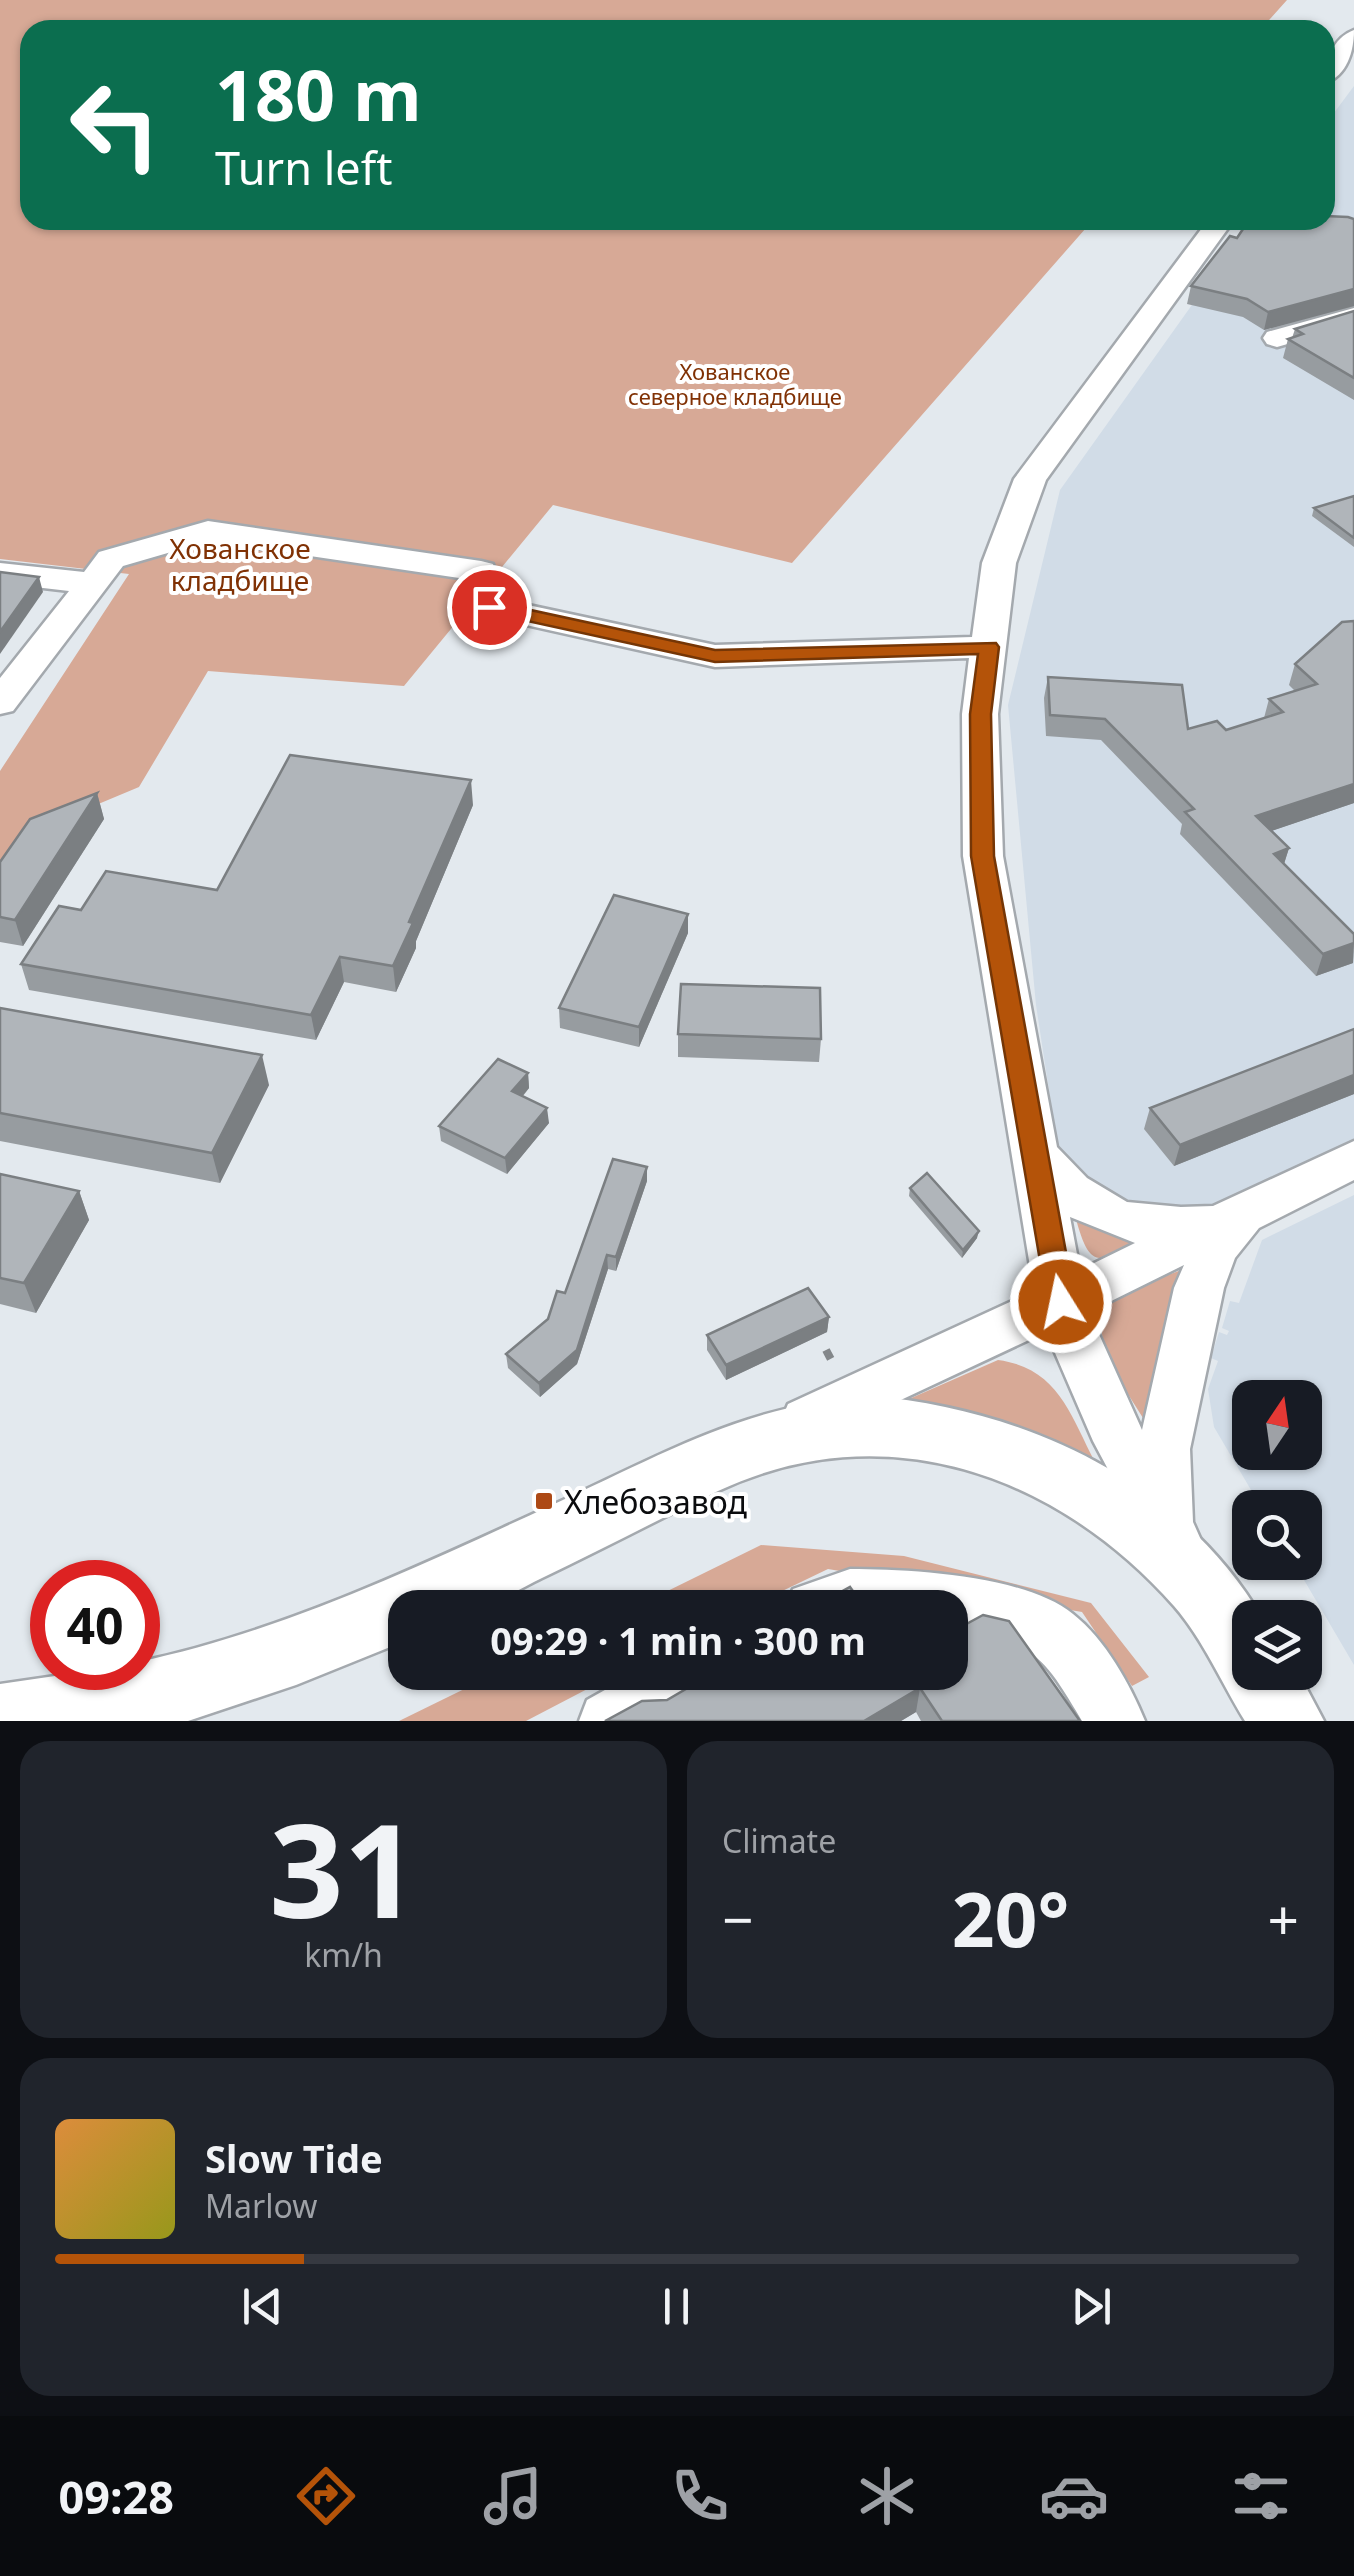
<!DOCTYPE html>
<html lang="en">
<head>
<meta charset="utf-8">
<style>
	:root { --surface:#171b24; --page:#20242c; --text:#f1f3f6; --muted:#9ea1a6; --line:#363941; --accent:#b45309 }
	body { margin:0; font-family:"Noto Sans",sans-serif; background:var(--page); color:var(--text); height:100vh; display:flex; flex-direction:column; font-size:38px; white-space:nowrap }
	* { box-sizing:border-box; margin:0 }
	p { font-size:32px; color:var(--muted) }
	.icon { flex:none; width:55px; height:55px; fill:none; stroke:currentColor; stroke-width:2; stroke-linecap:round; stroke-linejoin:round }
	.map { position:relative; height:1721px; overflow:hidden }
	.panel { display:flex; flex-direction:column; gap:20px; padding:20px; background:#0d0f14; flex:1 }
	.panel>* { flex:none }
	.hud { position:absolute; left:20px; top:20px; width:1315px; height:210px; border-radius:30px; box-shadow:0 2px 8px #0004; background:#0b6e4f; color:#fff; overflow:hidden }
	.needle { width:65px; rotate:13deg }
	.controls { position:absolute; left:1232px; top:1380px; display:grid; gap:20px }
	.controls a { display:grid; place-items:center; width:90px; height:90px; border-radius:20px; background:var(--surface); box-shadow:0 2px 8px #0004; font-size:50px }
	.speed { position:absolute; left:30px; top:1560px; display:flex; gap:20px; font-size:50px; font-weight:700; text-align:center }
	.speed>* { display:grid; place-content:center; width:130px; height:130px; border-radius:50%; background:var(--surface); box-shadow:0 2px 8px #0004; line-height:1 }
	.speed .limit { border:15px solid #d22; background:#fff; color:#111 }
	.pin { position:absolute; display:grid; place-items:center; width:85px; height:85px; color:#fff; margin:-42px; border:5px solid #fff; border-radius:50%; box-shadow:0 2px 10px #0007 }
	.me { position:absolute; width:110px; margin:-55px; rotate:350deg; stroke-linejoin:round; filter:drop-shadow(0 0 8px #0008) }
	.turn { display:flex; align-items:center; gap:35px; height:210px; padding:0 30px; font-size:45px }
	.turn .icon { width:130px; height:130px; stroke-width:2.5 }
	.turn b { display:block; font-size:70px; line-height:85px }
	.big { font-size:75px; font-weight:700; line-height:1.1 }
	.panel .widget { flex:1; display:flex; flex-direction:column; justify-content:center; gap:15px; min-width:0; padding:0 35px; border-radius:30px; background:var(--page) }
	.panel .dial { align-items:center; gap:0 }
	.dial b { font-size:130px; line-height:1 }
	.song { display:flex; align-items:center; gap:30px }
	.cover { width:120px; height:120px; border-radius:15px; background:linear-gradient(135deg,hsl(30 70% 55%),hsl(60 70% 35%)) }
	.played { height:10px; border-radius:5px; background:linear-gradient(90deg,var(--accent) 20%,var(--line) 20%) }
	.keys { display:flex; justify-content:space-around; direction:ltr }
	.heat { display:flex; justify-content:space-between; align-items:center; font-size:55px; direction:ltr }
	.panel .tiles { flex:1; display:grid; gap:20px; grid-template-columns:1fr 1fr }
	.widget:last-child { grid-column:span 2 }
	.trip { position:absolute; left:388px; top:1590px; width:580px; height:100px; border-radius:30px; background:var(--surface); box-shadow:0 2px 8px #0004; font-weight:700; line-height:100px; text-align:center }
	.tabs { display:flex; height:160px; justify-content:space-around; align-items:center; background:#090b0e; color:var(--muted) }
	.tabs .icon { width:70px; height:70px }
	.tabs .selected { color:var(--accent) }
	.tabs b { font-size:45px; color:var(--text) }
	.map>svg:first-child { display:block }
	.built { fill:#d1dce7; fill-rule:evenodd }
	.green { fill:#d7a996 }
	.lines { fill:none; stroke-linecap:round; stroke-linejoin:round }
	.minor-casing { stroke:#a4a9ae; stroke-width:5 }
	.major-casing { stroke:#a4a9ae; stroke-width:5 }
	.path { stroke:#83878a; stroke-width:8; stroke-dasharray:10 10; stroke-linecap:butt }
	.minor { fill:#fff; fill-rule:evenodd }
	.major { fill:#fff; fill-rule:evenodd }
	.wall { fill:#979ca0 }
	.shaded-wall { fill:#7b7f82 }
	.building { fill:#b0b5ba; stroke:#7b7f82; stroke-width:2.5 }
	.route { fill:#b45309; stroke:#753606; stroke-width:2.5 }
	.poi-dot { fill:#ad4915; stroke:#fff; stroke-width:4 }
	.labels { text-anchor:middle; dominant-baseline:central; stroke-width:8; stroke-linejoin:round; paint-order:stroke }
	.far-park-label { font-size:22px; fill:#803104; stroke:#fff }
	.park-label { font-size:28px; fill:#803104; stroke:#fff }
	.near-poi-label { font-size:32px; fill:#0b0c0e; stroke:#fff; text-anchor:start }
</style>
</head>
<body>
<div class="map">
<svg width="1354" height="1721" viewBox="0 0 1354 1721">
	<rect width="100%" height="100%" fill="#e3e9ee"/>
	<g class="built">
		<polygon points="1354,86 1354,1141 1228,1202 1195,1213 1121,1207 1059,1156 1036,1005 1008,705 1060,490 1204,288 1325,220 1325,125"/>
		<path d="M1354,1195V1665L1294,1563L1305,1562V1508L1261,1507L1214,1427L1208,1389L1218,1361L1211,1358L1219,1332L1227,1335L1229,1331L1222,1328L1230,1301L1239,1303L1262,1240ZM1250,1398H1305V1452H1250Z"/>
	</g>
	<g class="green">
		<polygon points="0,0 1287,0 1260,30 30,30 30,220 1093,220 792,563 553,505 404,686 208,671 139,787 29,833 0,876 0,771 129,574 0,559"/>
		<path d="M1073,1208L1151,1241C1094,1264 1090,1273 1073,1208Z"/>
		<path d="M1191,1266L1152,1422L1143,1418C1123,1384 1073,1323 1124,1293C1145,1282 1170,1275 1191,1266Z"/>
		<path d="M998,1360C1058,1368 1070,1414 1095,1462L914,1409L909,1399Z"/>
		<polygon points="761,1545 904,1556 1091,1603 1149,1677 1132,1686 1082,1612 828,1569 749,1607 633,1608"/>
		<polygon points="499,1672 618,1672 618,1673 526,1721 399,1721"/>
	</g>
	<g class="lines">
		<g class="minor-casing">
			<g id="minor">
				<path d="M1354,30C1354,51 1347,76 1325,83C1325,62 1332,38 1354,30Z"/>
				<path d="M1208,220H1234L1046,480L1016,563L998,714L1003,856L1057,1147L1087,1178L1127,1202L1181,1207L1213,1206L1354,1141V1180L1259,1228L1235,1258L1224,1288L1190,1449L1193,1522L1201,1540L1193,1558L1174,1566L1155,1558L1093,1441L1046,1332L807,1444L788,1438L781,1421L788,1404L1034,1291L963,856L962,714L969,658L715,667L477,614L466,579L209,541L123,566L13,711L0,714V678L69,591L0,583V563L84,572L99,552L208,521L481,561L493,564L505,600L715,645L972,637L982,563L1014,479ZM1070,1217L1135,1243L1080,1270ZM1184,1265L1174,1288L1142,1430L1089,1312Z"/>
				<polygon points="1354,308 1354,325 1277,347 1267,344 1263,338 1267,332"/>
				<path d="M850,1569C910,1569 1025,1575 1073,1614C1105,1639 1130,1684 1145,1721H1082C1039,1648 1033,1644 950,1631V1608H785L793,1589Z"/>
				<polygon points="637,1672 724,1672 715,1692 665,1721 579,1721 587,1700"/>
			</g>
		</g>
		<g class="major-casing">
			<path id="major" d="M871,1396C1024,1409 1182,1481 1262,1618H1250V1672H1298L1324,1721H1245C1222,1684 1203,1639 1174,1606C1056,1473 884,1413 718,1491C659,1519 601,1550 542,1578C523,1587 501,1601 480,1607C458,1613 428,1608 405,1608V1641L296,1685L188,1721H0V1684L110,1668H138V1662C281,1632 417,1567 550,1506C660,1456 747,1403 871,1396Z"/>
		</g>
		<polyline class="path" points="826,1350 835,1367"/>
		<use href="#minor" class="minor"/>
		<use href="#major" class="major"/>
	</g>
	<g class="wall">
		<polygon points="1354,219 1354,306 1264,330 1243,317 1187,304 1191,286 1237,238"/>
		<polygon points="1354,311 1354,400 1283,358 1288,339 1292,338 1295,329"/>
		<polygon points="1354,496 1354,547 1312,516 1314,508"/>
		<polygon points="1342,622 1354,803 1271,831 1289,848 1284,864 1354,934 1353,963 1316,976 1180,834 1182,824 1101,740 1046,736 1044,698 1048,677 1188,729 1226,730 1264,718 1269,699 1295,691 1289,685 1295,664"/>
		<polygon points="97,793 104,819 23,946 0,942 0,862"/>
		<polygon points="473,805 416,941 416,948 396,992 344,982 316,1040 29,990 21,964 81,910 217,890"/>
		<polygon points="688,914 688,933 639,1047 560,1028 559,1008"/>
		<polygon points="0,1008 269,1085 220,1183 0,1141"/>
		<polygon points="1354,1029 1354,1094 1174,1166 1144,1129 1150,1108"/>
		<polygon points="678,1034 821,1039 819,1062 678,1057"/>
		<polygon points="528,1073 529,1088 523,1096 549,1123 507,1174 441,1141 439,1126"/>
		<polygon points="647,1167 647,1181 616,1271 608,1269 577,1364 540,1397 508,1368 506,1354 548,1319"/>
		<polygon points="0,1174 79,1191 89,1220 36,1313 0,1304"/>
		<polygon points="910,1188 977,1238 962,1258 909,1196"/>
		<polygon points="829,1317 827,1332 726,1380 707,1350 707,1335"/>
		<polygon points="950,1672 1080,1721 921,1721 916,1712 901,1721 605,1721 667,1700"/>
	</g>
	<g class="shaded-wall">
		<polygon points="1354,289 1354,306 1264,330 1268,312"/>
		<polygon points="39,577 43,592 0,654 0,632"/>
		<polygon points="471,780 473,805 416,941 416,948 396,992 393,966 409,922"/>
		<polygon points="1354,784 1354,803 1251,838 1256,816"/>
		<polygon points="97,793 104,819 23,946 15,920"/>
		<polygon points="1289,848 1282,870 1274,854"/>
		<polygon points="688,914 688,933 639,1047 639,1027"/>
		<polygon points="1354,943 1353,963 1316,976 1323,954"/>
		<polygon points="340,957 344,982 316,1040 311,1015"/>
		<polygon points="262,1055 269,1085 220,1183 212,1153"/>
		<polygon points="528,1073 529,1088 514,1106 512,1091"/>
		<polygon points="1354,1075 1354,1094 1174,1166 1180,1145"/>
		<polygon points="547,1108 549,1123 507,1174 505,1158"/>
		<polygon points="647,1167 647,1181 616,1271 616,1257"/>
		<polygon points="79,1191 89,1220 36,1313 24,1283"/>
		<polygon points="979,1231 977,1238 962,1258 963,1250"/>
		<polygon points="607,1255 608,1269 577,1364 540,1397 539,1383"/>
		<polygon points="829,1317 827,1332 726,1380 726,1365"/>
		<polygon points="920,1688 916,1712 901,1721 864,1721"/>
	</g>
	<g class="building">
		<polygon points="1325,216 1348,217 1354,219 1354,289 1268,312 1247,299 1191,286 1230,236 1237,238 1249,220 1325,220"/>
		<polygon points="1354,311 1354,378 1288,339 1303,334 1295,329"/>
		<polygon points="1354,496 1354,538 1314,508"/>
		<polygon points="0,572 39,577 0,632"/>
		<polygon points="1354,621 1354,784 1256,816 1289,848 1274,854 1354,934 1354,943 1323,954 1185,812 1194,809 1105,719 1050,715 1048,677 1182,685 1188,729 1217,721 1226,730 1283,712 1269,699 1317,684 1295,664 1342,622"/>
		<polygon points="290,755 471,780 409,922 413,923 393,966 340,957 311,1015 21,964 59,906 81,910 106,871 217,890"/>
		<polygon points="97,793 15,920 0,917 0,862 30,819"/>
		<polygon points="614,895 688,914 639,1027 559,1008"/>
		<polygon points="681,984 820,988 821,1039 678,1034"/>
		<polygon points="0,1008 262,1055 212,1153 0,1113"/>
		<polygon points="1354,1029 1354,1075 1180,1145 1150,1108"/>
		<polygon points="498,1059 528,1073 512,1091 547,1108 505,1158 439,1126"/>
		<polygon points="613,1159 647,1167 616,1257 607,1255 577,1350 539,1383 506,1354 548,1319 557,1291 565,1293"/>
		<polygon points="927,1173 979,1231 963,1250 910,1188"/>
		<polygon points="0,1174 79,1191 24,1283 0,1278"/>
		<polygon points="808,1288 829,1317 726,1365 707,1335"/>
		<polygon points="850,1587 865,1608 812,1608"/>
		<polygon points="983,1615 1009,1621 1080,1721 942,1721 920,1688 864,1721 605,1721 642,1701 667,1700 715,1672 950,1672 950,1633"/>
	</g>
	<polygon class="route" points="489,601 715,650 996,643 999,647 991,714 994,856 1075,1302 1071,1311 1061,1314 1051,1311 1047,1302 971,856 970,714 978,654 715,662 482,611 479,607"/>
	<rect class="poi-dot" x="534" y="1491" width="20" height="20" rx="5"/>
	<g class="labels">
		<g class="far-park-label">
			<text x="735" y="371">Хованское<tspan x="735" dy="25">северное кладбище</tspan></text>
		</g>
		<g class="park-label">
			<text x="240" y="548">Хованское<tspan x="240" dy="32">кладбище</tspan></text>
		</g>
		<g class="near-poi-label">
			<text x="564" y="1501">Хлебозавод</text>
		</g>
	</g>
</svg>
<div class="controls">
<a><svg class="needle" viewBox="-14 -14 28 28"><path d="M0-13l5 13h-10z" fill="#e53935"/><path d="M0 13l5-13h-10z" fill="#9ea1a6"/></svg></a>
<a><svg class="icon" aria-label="search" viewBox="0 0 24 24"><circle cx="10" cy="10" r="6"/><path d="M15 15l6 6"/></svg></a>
<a><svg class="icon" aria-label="layers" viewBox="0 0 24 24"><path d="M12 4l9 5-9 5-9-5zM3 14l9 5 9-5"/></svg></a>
</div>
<div class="speed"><div class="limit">40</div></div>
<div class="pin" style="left:489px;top:607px;background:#d93025"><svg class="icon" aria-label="arrive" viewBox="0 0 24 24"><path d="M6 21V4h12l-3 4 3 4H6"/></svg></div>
<svg class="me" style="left:1061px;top:1302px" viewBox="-20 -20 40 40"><circle r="17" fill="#b45309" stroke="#fff" stroke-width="3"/><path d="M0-11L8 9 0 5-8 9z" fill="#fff"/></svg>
<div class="trip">09:29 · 1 min · 300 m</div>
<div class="hud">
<div class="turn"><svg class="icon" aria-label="left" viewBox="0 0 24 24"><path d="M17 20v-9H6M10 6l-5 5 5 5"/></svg><div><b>180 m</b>Turn left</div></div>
</div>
</div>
<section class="panel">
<div class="tiles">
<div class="widget dial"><b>31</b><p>km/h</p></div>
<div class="widget"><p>Climate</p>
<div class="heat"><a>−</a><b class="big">20°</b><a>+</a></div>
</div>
<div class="widget">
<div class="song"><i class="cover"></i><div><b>Slow Tide</b><p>Marlow</p></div></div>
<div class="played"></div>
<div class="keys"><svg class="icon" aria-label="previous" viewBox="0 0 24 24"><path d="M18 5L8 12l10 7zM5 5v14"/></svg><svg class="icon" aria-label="pause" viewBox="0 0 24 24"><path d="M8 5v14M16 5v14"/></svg><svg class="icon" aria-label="next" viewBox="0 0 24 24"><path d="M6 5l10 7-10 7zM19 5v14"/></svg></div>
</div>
</div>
</section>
<nav class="tabs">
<b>09:28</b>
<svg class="icon selected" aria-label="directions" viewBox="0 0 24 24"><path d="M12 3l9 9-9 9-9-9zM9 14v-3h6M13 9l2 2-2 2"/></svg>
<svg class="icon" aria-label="music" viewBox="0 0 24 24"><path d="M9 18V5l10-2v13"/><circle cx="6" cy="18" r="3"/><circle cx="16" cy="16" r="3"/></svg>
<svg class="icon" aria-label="phone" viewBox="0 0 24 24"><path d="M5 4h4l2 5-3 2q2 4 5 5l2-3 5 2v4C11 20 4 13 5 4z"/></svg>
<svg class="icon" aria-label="climate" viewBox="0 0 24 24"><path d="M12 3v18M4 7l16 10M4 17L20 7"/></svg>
<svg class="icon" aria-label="car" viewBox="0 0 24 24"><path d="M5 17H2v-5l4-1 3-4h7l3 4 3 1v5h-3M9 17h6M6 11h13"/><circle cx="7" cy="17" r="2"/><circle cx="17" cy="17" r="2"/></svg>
<svg class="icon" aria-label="filters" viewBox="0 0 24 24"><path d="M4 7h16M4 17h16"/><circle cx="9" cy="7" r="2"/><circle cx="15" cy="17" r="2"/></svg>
</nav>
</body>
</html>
